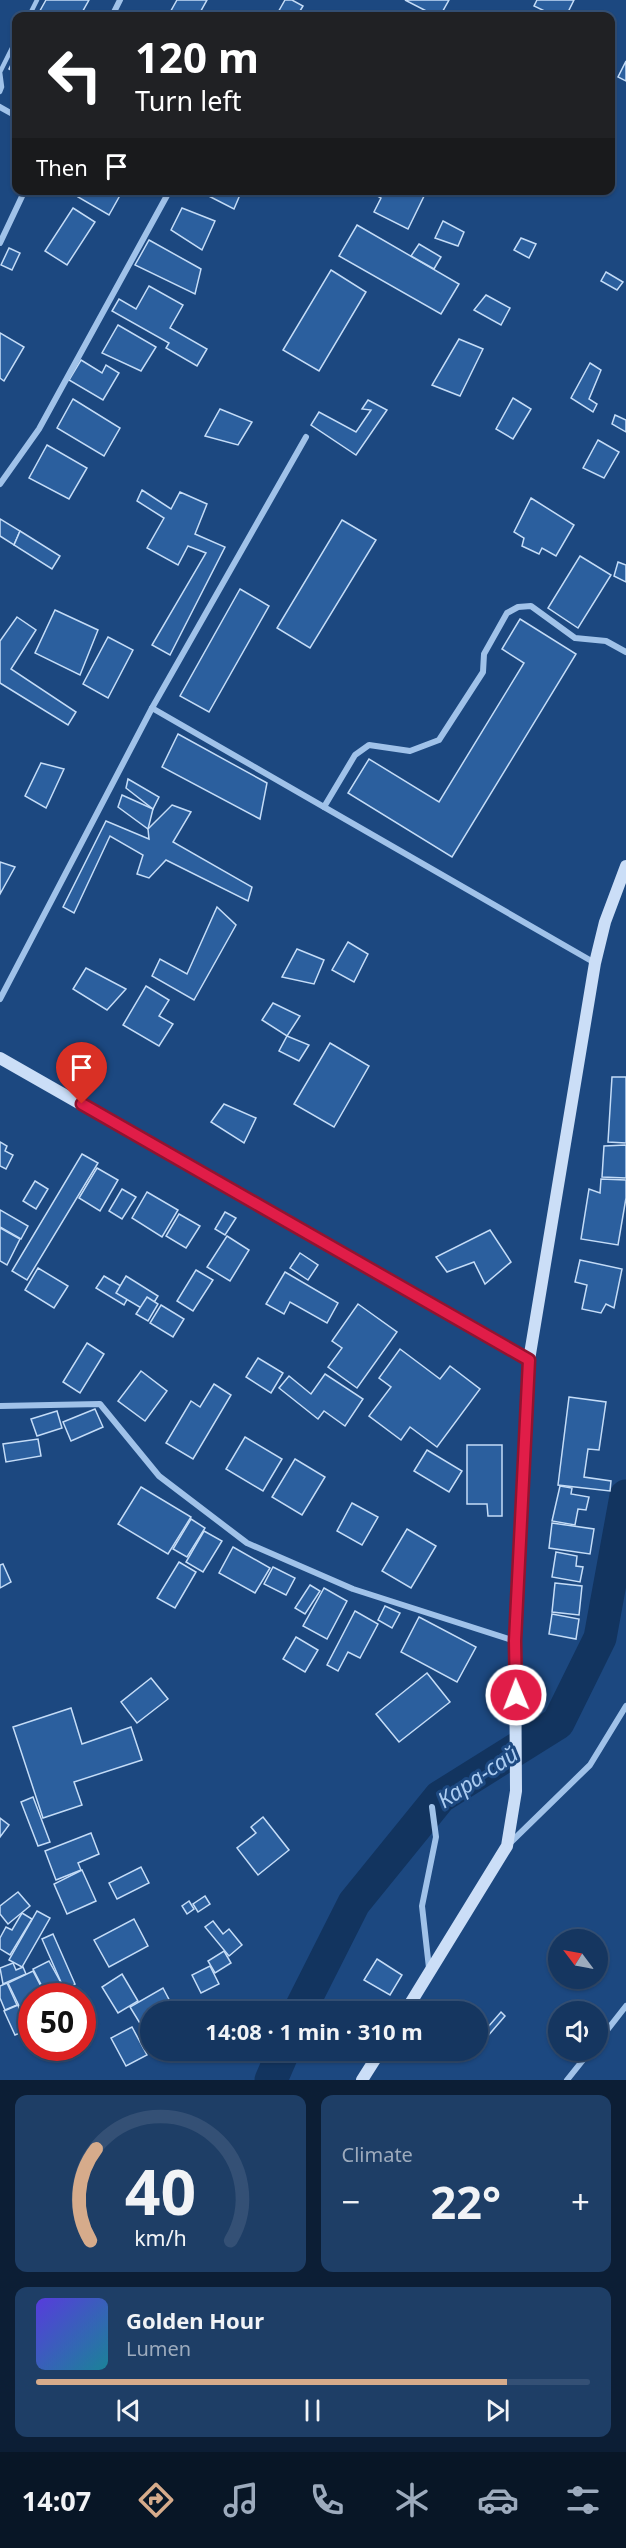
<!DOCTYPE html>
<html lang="en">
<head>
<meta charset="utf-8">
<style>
	:root { --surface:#153660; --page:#1e3e66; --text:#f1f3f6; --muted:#9dabbd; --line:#345075; --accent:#d6ab8b }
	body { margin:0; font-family:"Noto Sans",sans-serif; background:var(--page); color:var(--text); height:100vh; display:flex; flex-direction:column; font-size:22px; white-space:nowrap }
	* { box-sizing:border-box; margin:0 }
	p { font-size:20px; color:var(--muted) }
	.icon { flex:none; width:33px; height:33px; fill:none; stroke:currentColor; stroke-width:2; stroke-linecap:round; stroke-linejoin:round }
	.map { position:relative; height:2080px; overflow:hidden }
	.sheet { display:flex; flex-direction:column; gap:15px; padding:15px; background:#0c1e35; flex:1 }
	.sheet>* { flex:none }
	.guide { position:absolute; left:12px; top:12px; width:603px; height:183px; border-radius:12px; box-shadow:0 2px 4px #0004,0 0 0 2px var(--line); background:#202124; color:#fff; overflow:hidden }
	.needle { width:39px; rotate:302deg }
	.fabs { position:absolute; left:548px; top:1929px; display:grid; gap:12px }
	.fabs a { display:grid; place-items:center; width:60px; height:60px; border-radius:50%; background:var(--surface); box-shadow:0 2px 4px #0004,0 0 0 2px var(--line); font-size:30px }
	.speed { position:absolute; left:18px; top:1983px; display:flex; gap:12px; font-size:30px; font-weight:700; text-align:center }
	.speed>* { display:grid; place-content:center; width:78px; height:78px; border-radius:50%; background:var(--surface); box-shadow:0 2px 4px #0004,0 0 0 2px var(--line); line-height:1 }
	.speed .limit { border:9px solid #d22; background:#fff; color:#111 }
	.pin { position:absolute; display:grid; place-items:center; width:51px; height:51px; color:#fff; margin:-62px -26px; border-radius:50% 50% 50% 0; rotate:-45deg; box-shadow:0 0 6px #0007 }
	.pin .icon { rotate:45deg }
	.me { position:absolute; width:66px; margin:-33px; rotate:359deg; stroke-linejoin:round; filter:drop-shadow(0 0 4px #0008) }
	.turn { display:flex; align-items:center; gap:21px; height:126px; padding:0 24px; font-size:27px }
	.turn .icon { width:78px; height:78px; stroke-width:2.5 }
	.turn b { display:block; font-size:42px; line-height:51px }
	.then { display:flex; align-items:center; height:57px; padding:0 24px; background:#0003; gap:12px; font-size:22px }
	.big { font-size:45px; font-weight:700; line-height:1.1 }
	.sheet .card { flex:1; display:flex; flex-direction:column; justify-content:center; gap:9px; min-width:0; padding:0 21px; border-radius:12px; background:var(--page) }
	.sheet .dial { align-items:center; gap:0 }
	.dial svg { height:156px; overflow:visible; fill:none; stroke:var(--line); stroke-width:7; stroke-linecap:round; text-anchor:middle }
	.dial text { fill:var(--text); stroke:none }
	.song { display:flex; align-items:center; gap:18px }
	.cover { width:72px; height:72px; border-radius:9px; background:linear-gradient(135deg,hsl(250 70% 55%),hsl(190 70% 35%)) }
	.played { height:6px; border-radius:3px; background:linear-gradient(90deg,var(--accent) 85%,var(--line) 85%) }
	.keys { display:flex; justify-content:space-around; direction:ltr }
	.heat { display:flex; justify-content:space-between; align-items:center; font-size:33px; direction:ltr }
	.sheet .tiles { flex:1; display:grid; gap:15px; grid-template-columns:1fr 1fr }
	.card:last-child { grid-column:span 2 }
	.trip { position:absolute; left:140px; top:2001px; width:348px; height:60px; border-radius:30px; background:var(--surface); box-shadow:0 2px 4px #0004,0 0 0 2px var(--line); font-weight:700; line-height:60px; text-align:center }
	.menu { display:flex; height:96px; justify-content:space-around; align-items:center; background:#081626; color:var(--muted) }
	.menu .icon { width:42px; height:42px }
	.menu .current { color:var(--accent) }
	.menu b { font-size:27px; color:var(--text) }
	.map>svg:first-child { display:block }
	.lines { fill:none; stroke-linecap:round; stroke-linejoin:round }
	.river { stroke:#12345f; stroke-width:33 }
	.building { fill:#2b5f9e; stroke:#c4dcf7; stroke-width:1.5 }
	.lane { stroke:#a0c2e9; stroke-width:4.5 }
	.street { stroke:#a0c2e9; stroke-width:6 }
	.secondary { stroke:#cbdef7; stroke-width:12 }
	.route-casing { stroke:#92132f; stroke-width:15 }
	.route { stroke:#e11d48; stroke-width:10 }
	.labels { text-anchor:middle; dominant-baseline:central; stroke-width:6; stroke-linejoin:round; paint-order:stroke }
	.water-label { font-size:22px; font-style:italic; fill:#abccf1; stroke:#1c4880 }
</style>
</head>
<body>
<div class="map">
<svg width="626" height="2080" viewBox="0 0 626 2080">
	<rect width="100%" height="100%" fill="#1c4880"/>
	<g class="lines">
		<g class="river">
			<polyline points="299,2012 354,1903 440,1797 558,1723 600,1638 626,1496"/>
			<polyline points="271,2080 284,2050"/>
		</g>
	</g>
	<g class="building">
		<polygon points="46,0 89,0 80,16 37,16"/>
		<polygon points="177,0 207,0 198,16 168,16"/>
		<polygon points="285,0 292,0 303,6 297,16 282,16 277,14"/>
		<polygon points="405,0 449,0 440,16 436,16"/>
		<polygon points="537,0 574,0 566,16 555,16 534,6"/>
		<polygon points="16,54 16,73 9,69"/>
		<polygon points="626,61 626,81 618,77"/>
		<polygon points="82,190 123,190 109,215 78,197"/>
		<polygon points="197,190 242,190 234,209"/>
		<polygon points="367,190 427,190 408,229 374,212 381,198"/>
		<polygon points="73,208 95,222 67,265 45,251"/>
		<polygon points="182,208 215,221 202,250 171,230"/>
		<polygon points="443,221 464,232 458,246 435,238"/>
		<polygon points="357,225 459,284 441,314 339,256"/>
		<polygon points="521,238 536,244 529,258 514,250"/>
		<polygon points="149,240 201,269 195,294 135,265"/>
		<polygon points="419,244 441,257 434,269 411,256"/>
		<polygon points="9,248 20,253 12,270 1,265"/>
		<polygon points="331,270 366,292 319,371 283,350"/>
		<polygon points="606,272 623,282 617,290 601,281"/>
		<polygon points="149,286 183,305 170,328 207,349 197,366 166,348 169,343 112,311 119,299 136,309"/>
		<polygon points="486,295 510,308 501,325 474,310"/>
		<polygon points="118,325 156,347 141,371 102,353"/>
		<polygon points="0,333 24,347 4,381 0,378"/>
		<polygon points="459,339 483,349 460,396 432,385"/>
		<polygon points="81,360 102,373 106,365 119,373 103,400 69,380"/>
		<polygon points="590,363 601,370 589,399 597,404 593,412 571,398"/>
		<polygon points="513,398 531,409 513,439 496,429"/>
		<polygon points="73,399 120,428 104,456 57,428"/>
		<polygon points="368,400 387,410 356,455 311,425 319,412 356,432 371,410 362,409"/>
		<polygon points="220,409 252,422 238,445 205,436"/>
		<polygon points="615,415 626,420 626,432 612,424"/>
		<polygon points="598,440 619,452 604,478 583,468"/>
		<polygon points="47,445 87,468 69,499 29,478"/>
		<polygon points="142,490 171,509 180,492 207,504 195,534 225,547 170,655 152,645 206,553 188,546 178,565 147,548 164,518 137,501"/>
		<polygon points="531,498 574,525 556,556 542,548 539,554 522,546 524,538 514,532"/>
		<polygon points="0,519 20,531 14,545 0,536"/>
		<polygon points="342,520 376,540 310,648 277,628"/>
		<polygon points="20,531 60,556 52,569 14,545"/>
		<polygon points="580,556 611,575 578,628 548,608"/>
		<polygon points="618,562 626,565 626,582 614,576"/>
		<polygon points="240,589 269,606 209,712 180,696"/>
		<polygon points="55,610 98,630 80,675 35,653"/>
		<polygon points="17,617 36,630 11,669 76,712 68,725 0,683 0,641"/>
		<polygon points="520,619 576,654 452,857 348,793 369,759 439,802 524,663 502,649"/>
		<polygon points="108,637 133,650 108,698 83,684"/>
		<polygon points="178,734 267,783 260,819 162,767"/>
		<polygon points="41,763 64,769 46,808 25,796"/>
		<polygon points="128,779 159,797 153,809 126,788"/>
		<polygon points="122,795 153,809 148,829 118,807"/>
		<polygon points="172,805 191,812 173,842 252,887 248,901 166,860 149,878 137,874 143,855 110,836 74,913 63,907 106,821 149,839 148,829"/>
		<polygon points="0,862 15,867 0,894"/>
		<polygon points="217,907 236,925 194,1000 152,976 160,959 187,974"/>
		<polygon points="348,942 368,954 354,982 332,970"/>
		<polygon points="297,949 324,960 314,984 282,977"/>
		<polygon points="86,968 126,989 107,1010 73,989"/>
		<polygon points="146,986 169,1000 159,1016 173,1024 159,1046 123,1025"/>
		<polygon points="273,1003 300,1016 287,1036 262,1020"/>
		<polygon points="287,1036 309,1045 299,1061 279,1051"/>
		<polygon points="330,1043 369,1066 334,1127 294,1104"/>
		<polygon points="612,1077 626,1077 626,1143 608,1142"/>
		<polygon points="224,1104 256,1118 244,1143 211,1122"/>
		<polygon points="0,1142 7,1146 5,1151 13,1155 6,1169 0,1166"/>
		<polygon points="626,1145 626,1178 602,1177 604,1146"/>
		<polygon points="82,1154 98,1163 27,1280 12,1271"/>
		<polygon points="97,1168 118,1180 100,1211 79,1198"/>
		<polygon points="601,1179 626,1180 626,1198 618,1245 581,1239 589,1189 600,1193"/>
		<polygon points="35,1181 48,1189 36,1209 23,1201"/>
		<polygon points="122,1189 136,1197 122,1219 109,1211"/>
		<polygon points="147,1192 178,1210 162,1237 132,1218"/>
		<polygon points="0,1210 28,1226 21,1239 0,1227"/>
		<polygon points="225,1212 236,1218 225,1235 215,1229"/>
		<polygon points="179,1214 200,1226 186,1248 166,1236"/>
		<polygon points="0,1228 20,1239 7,1265 0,1261"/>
		<polygon points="490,1230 511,1262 485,1284 474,1262 447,1272 436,1257"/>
		<polygon points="227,1236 249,1250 230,1281 207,1267"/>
		<polygon points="300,1253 318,1265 308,1280 290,1268"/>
		<polygon points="580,1260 622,1269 614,1308 606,1304 601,1313 582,1309 587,1285 575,1282"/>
		<polygon points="38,1268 68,1286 54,1308 25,1290"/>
		<polygon points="196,1270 213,1280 193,1311 177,1301"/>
		<polygon points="285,1272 338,1303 327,1323 290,1302 284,1314 266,1304"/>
		<polygon points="104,1276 131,1292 124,1305 96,1288"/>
		<polygon points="126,1276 158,1296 148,1312 116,1293"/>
		<polygon points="147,1297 158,1304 148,1321 136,1314"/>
		<polygon points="358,1304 397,1332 357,1388 328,1367 342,1348 332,1341"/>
		<polygon points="161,1305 184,1319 173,1337 150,1323"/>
		<polygon points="87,1343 104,1354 80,1393 63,1382"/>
		<polygon points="400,1349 440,1379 450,1366 480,1389 437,1447 410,1427 401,1440 369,1416 391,1387 379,1378"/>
		<polygon points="258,1358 283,1373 271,1393 246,1377"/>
		<polygon points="141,1371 167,1391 145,1421 118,1401"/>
		<polygon points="325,1374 363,1399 345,1426 324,1411 318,1419 279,1388 289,1376 311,1394"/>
		<polygon points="214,1384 231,1395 193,1459 166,1443 191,1401 200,1407"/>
		<polygon points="569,1397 606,1402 599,1450 588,1449 584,1477 611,1481 610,1491 558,1485"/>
		<polygon points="95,1409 103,1427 71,1441 63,1422"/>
		<polygon points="57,1411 62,1428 37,1436 31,1419"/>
		<polygon points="245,1437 282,1459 263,1491 226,1469"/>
		<polygon points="38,1439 41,1456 6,1462 3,1444"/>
		<polygon points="467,1445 502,1445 502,1516 488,1516 487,1504 467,1504"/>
		<polygon points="427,1450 462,1471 449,1492 414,1471"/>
		<polygon points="295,1459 325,1477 302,1515 272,1497"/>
		<polygon points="560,1486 572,1488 571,1494 589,1497 586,1510 578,1509 575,1525 552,1521"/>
		<polygon points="141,1487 191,1517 168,1554 118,1524"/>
		<polygon points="352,1503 378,1517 362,1545 337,1531"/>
		<polygon points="191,1519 205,1528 187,1557 173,1549"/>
		<polygon points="552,1523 594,1529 590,1554 549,1548"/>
		<polygon points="407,1529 436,1546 411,1588 382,1571"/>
		<polygon points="204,1531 222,1541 203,1572 186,1562"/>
		<polygon points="233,1547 270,1568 255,1593 219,1573"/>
		<polygon points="556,1552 577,1556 576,1566 583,1567 580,1582 552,1577"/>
		<polygon points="179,1562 196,1572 175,1608 157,1598"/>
		<polygon points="3,1564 11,1582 0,1588 0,1565"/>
		<polygon points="273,1567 295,1578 286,1595 264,1584"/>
		<polygon points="555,1583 582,1586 579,1615 552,1612"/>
		<polygon points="310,1585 320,1591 305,1614 295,1608"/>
		<polygon points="324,1588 347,1601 327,1639 303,1626"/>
		<polygon points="385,1606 400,1613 392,1628 378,1620"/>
		<polygon points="355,1611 378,1624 360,1658 348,1652 338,1671 327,1665"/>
		<polygon points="552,1614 579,1619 576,1639 549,1634"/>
		<polygon points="419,1617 476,1647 457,1682 401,1652"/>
		<polygon points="296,1637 318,1650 305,1672 283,1659"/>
		<polygon points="427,1673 450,1702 399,1742 376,1714"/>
		<polygon points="151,1678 168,1699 137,1723 121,1702"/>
		<polygon points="71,1708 82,1744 131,1727 142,1760 74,1782 82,1805 43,1818 13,1727"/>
		<polygon points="33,1797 50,1842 38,1846 21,1802"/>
		<polygon points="263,1817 289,1850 258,1875 237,1848 256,1833 251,1827"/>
		<polygon points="0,1818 9,1825 0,1837"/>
		<polygon points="91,1833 99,1854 78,1863 81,1870 56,1880 45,1851"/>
		<polygon points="141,1867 149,1883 117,1899 109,1883"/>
		<polygon points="82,1870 96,1901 67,1914 54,1884"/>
		<polygon points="18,1892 30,1906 8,1924 0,1914 0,1906"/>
		<polygon points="205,1896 210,1904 198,1912 193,1904"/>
		<polygon points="189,1901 194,1909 187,1914 182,1906"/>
		<polygon points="37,1911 50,1918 22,1967 9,1960"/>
		<polygon points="22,1913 32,1919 10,1955 0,1949 0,1938 6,1927 12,1930"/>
		<polygon points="134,1919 148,1946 109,1967 94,1940"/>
		<polygon points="213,1921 223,1934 229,1929 242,1945 229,1956 205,1927"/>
		<polygon points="53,1934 75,1984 64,1989 42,1939"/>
		<polygon points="224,1951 231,1963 215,1973 208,1961"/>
		<polygon points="377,1959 402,1975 390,1995 364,1980"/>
		<polygon points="49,1961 65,1990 53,1996 47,1996 33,1969"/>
		<polygon points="13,1963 16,1970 23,1967 26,1974 3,1984 0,1968"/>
		<polygon points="210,1966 219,1984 201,1993 192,1975"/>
		<polygon points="33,1971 46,1996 32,1996 32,2004 21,2010 8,1983"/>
		<polygon points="122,1974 138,2001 118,2013 102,1987"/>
		<polygon points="7,1983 17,2005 5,2010 0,1998 0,1986"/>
		<polygon points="163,1988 173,2007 165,2012 150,2012 150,2020 141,2025 130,2007"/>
		<polygon points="18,2005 20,2011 25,2009 32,2028 15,2035 4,2011"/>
		<polygon points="501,2012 505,2016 487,2037 481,2035"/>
		<polygon points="132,2027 147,2055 126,2066 111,2038"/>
	</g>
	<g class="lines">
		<g class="lane">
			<polyline points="29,16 37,0"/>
			<polyline points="0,92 2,87 0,72 16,40"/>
		</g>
		<g class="street">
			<polyline points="112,16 120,0"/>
			<polyline points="0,107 16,116"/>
			<polyline points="0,243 25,190"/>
			<polyline points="0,484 39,429 170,190"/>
			<polyline points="152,708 595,963"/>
			<polyline points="324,807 355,755 369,745 410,751 439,740 483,672 484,654 507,613 518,607 531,606 575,638 606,641 626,652"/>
			<polyline points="0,999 152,708 306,437"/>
			<polyline points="0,1406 100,1404 159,1476 247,1543 353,1589 515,1641"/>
			<polyline points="509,1844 590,1765 626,1706"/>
			<polyline points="429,1968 422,1906 436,1837 432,1807"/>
			<polyline points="597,2043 626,2006"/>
			<polyline points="567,2080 591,2050"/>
		</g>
		<g class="secondary">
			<polyline points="0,1058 529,1360"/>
			<polyline points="405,2012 507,1846 516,1791 515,1641 529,1360 595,963 605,922 626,866"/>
			<polyline points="362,2080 381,2050"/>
		</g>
	</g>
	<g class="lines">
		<g class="route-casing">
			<polyline id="route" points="82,1104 529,1360 515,1641 516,1695"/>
		</g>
		<use href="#route" class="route"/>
	</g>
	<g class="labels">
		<g class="water-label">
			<text transform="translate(477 1776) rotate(-34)">Кара-сай</text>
		</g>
	</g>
</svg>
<div class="fabs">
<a><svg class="needle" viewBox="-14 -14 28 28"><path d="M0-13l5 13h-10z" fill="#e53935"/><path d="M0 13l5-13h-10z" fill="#9dabbd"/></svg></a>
<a><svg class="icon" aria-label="sound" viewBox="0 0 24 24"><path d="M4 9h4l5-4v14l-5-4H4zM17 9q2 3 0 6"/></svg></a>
</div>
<div class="speed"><div class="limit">50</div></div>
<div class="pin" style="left:82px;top:1104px;background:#d93025"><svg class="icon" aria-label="arrive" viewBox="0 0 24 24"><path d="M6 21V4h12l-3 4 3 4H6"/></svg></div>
<svg class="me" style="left:516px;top:1695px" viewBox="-20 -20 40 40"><circle r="17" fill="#e11d48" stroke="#fff" stroke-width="3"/><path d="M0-11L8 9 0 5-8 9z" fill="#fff"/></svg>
<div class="trip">14:08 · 1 min · 310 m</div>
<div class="guide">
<div class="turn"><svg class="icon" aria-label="left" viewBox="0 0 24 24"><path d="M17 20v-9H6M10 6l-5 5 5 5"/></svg><div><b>120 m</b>Turn left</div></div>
<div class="then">Then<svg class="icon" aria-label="arrive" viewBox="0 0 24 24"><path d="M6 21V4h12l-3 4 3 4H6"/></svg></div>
</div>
</div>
<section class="sheet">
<div class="tiles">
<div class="card dial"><svg viewBox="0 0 100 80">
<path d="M14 69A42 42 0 1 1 86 69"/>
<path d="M14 69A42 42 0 0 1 17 22" stroke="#d6ab8b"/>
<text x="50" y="56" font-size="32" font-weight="700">40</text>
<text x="50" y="72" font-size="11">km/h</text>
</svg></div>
<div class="card"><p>Climate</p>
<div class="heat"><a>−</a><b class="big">22°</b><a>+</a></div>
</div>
<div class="card">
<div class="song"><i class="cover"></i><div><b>Golden Hour</b><p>Lumen</p></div></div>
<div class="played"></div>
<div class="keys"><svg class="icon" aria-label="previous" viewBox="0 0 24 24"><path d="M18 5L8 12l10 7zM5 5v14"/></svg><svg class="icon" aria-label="pause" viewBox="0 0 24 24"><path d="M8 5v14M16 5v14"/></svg><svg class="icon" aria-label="next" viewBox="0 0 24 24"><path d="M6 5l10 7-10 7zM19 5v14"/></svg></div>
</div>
</div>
</section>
<nav class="menu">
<b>14:07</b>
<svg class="icon current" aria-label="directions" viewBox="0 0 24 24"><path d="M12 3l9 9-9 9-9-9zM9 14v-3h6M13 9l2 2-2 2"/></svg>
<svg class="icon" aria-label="music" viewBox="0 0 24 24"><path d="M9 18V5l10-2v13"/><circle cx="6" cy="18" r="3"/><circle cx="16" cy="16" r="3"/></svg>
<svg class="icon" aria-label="phone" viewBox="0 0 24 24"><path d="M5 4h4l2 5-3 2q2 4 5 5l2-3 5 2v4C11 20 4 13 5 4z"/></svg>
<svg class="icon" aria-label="climate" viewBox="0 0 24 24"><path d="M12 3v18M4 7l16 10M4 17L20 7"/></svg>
<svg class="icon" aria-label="car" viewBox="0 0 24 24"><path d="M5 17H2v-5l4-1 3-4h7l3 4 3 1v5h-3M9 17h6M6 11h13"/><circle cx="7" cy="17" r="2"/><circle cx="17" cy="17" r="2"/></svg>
<svg class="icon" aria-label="filters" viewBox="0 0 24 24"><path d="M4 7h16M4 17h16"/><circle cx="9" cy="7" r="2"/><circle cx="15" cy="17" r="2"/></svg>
</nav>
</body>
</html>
